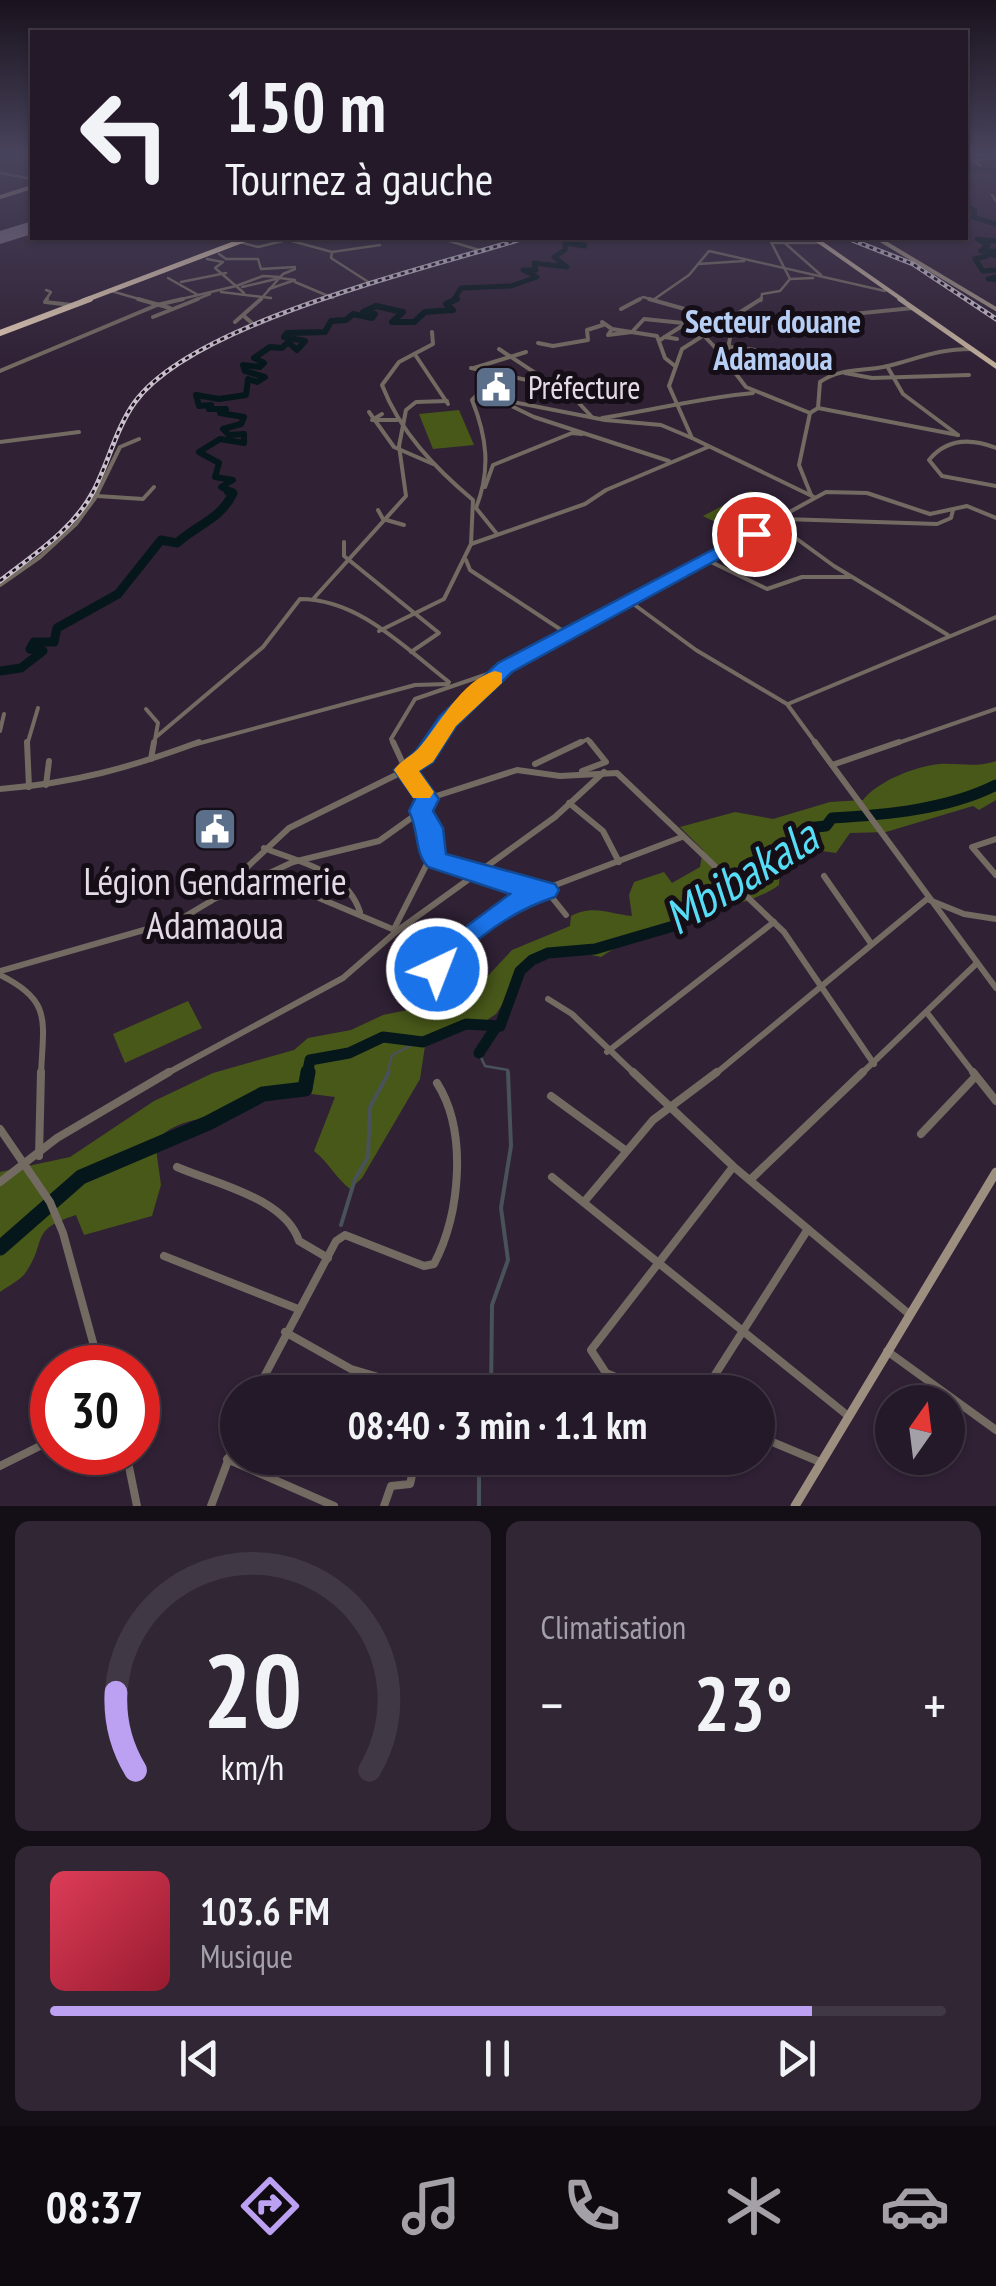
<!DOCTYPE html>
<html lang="fr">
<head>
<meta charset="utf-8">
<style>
	:root { --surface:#241928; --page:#302634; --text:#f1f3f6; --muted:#a3a0a8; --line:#413845; --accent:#bca0f2 }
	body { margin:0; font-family:"PT Sans Narrow",sans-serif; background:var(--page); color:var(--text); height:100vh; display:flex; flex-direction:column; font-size:38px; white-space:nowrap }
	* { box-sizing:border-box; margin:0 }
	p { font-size:32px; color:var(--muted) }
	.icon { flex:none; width:55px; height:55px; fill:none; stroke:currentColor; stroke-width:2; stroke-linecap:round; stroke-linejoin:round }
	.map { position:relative; height:1506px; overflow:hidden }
	.side { display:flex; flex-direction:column; gap:15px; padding:15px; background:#140e16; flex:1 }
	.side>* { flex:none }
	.top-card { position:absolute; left:30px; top:30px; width:938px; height:210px; border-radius:0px; box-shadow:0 2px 8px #0004,0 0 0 2px var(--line); background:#241928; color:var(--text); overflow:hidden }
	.needle { width:65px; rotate:14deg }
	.tools { position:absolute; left:875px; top:1385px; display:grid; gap:20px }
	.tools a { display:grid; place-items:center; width:90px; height:90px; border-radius:50%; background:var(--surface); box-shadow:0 2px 8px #0004,0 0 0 2px var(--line); font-size:50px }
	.speed { position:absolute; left:30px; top:1345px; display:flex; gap:20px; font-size:50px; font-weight:700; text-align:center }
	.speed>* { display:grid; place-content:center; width:130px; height:130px; border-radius:50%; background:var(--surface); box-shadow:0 2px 8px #0004,0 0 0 2px var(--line); line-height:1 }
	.speed .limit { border:15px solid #d22; background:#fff; color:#111 }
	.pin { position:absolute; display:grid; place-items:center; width:85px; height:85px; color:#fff; margin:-42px; border:5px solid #fff; border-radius:50%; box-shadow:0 2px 10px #0007 }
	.me { position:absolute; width:110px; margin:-55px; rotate:43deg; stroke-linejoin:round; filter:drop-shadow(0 0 8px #0008) }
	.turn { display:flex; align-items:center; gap:35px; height:210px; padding:0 30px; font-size:45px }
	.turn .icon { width:130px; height:130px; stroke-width:2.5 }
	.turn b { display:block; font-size:70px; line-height:85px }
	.big { font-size:75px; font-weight:700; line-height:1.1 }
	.side .card { flex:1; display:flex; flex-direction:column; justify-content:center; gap:15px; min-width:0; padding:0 35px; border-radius:15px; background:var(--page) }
	.side .dial { align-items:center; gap:0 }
	.dial svg { height:260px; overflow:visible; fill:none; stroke:var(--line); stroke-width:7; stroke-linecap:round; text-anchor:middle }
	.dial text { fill:var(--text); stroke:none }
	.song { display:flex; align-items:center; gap:30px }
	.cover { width:120px; height:120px; border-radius:15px; background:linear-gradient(135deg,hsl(350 70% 55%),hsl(350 70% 35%)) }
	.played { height:10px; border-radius:5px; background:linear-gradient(90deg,var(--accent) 85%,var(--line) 85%) }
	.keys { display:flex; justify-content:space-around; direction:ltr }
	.heat { display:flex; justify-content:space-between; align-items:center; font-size:55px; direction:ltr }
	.side .tiles { flex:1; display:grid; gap:15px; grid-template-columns:1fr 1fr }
	.card:last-child { grid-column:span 2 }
	.trip { position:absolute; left:220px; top:1375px; width:555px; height:100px; border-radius:50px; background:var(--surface); box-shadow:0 2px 8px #0004,0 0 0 2px var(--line); font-weight:700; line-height:100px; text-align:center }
	.menu { display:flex; height:160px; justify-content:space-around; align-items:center; background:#0e0a10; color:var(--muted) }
	.menu .icon { width:70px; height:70px }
	.menu .on { color:var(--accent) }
	.menu b { font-size:45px; color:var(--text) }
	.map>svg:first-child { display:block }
	.green { fill:#485819 }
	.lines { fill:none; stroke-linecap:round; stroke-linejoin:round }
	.stream-far1 { stroke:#495258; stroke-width:2.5 }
	.stream { stroke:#495258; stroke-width:4 }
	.river-far4 { stroke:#06171b; stroke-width:5 }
	.river-far3 { stroke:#06171b; stroke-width:6 }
	.river-far2 { stroke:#06171b; stroke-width:9 }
	.river-far1 { stroke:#06171b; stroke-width:11 }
	.river { stroke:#06171b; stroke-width:15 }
	.runway { fill:#7d7081; fill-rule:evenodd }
	.street-far3 { stroke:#736a61; stroke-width:2.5 }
	.street-far2 { stroke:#736a61; stroke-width:4 }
	.street-far1 { stroke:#736a61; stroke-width:6 }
	.street { stroke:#736a61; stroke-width:8 }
	.secondary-far1 { stroke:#9d8f80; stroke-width:4 }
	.secondary { stroke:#9d8f80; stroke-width:9 }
	.primary-far1 { stroke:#beac99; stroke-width:4 }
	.primary { stroke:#beac99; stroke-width:5 }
	.highway-far1 { stroke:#dcc6af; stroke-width:5 }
	.highway { stroke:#dcc6af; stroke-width:6 }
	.rail-casing { stroke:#cabfcd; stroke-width:5 }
	.rail { stroke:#150e17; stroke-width:2.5; stroke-dasharray:4; stroke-linecap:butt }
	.route { fill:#1a73e8; stroke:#114b97; stroke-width:2.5 }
	.slow { fill:#f59e0b }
	.labels { text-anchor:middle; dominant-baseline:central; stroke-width:10; stroke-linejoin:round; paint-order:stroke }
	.far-neighbourhood-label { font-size:32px; font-weight:bold; fill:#b7cef5; stroke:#150e17 }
	.far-poi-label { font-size:32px; fill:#e4dae7; stroke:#150e17; text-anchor:start }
	.poi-label { font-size:38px; fill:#e4dae7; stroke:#150e17 }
	.near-water-label { font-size:48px; font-style:italic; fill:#56dcf4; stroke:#150e17 }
</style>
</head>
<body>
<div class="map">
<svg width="996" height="1506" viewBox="0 0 996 1506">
	<rect width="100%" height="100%" fill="#302135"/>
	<g class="green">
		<polygon points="459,410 474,445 433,449 419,414"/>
		<polygon points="751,491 780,505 731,530 703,516"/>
		<path d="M996,761V800L979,810L973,806L886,832L850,833L836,853L807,849L780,869L779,885C765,897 714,913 695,913C668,939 635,932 601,957L572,951L536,953L496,1014L477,1027L452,1031L425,1046L420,1079L362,1178L350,1189C335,1177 330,1164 314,1151L335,1097L264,1088C259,1093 252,1103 246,1106C217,1121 178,1114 155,1142L161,1185L152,1216L84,1235L76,1215C28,1230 48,1241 26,1272C21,1280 8,1286 0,1292V1172L70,1157L154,1101L213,1073L294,1050L308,1038L351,1030L383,1015L422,1007L483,981L512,950L570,926L571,916C594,904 610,914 632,916L629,895L634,882L664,872L672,883L700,867L703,850L680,827L735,812L773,819L830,802L863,800C878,781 916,766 940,764C961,763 976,768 996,761Z"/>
		<polygon points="188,1001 202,1028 125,1063 113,1034"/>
	</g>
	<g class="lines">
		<g class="stream-far1">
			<polyline points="479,1053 485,1066 508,1070 508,1075"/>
			<polyline points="387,1075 392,1055 420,1041"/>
		</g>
		<g class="stream">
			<polyline points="341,1225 355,1179 368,1157 370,1107 389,1072"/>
			<polyline points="491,1392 492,1305 508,1260 501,1208 511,1146 508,1072"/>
			<polyline points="479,1458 479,1506"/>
		</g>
		<g class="river-far4">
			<polyline points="965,168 996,171"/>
			<polyline points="965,206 975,210 973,217 996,224"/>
			<polyline points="996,241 977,239 988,245 981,251 994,251 990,254 996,256"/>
			<polyline points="987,256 975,259 983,271 996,270"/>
			<polyline points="996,277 988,279 996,280"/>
			<polyline points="453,301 461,288 511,286 537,277 523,270 536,270 534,263 567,267 554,257 565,250 565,243 585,246 575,238"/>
		</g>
		<polyline class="river-far3" points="233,493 221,487 233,480 215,477 219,463 199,452 220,439 244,443 244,434 229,435 223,429 241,424 244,417 220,413 226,409 209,409 211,405 199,406 196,395 219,399 246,395 248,379 257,382 265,377 245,371 243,365 260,367 264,363 254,358 270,347 282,348 288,342 297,350 305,341 284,337 287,333 325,332 331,321 346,320 353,314 372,318 375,314 363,312 376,306 403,312 392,322 414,322 425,312 453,310 446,304 457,299"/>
		<path class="river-far2" d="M0,671L21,668L43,651L30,649L34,642H54L57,628L118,594L161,540L177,543C198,524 221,519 233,493L228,491"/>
		<g class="river-far1">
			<polyline points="479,1053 496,1027"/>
			<path d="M307,1075L310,1060L349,1053L383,1037L423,1042L466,1024L500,1026L520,971L532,960L548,953L595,949L677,925L739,884L744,866L782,849L806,828L826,826L832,818C886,815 949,809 996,785"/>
		</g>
		<polyline class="river" points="0,1248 81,1177 208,1123 263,1094 305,1089 308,1072"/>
		<polygon class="runway" points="32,221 32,234 0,244 0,231"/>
		<g class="street-far3">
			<polyline points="976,154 996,155"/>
			<polyline points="980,165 974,161 996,158"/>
			<polyline points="0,173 32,179"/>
			<polyline points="992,195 996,201"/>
			<polyline points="281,238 332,252 380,245"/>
			<polyline points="439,238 479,250"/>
			<polyline points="779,238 821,275"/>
			<polyline points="239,242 258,247 283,241"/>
			<polyline points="771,243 821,243"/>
			<polyline points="332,252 331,258 370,283"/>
			<polyline points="219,254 226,259 258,259 261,269 295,267"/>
			<polyline points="698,264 744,261"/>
			<polyline points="168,278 198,295"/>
			<polyline points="790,279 813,278"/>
			<polyline points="181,282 226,273"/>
			<polyline points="295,282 333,298"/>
			<polyline points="242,287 276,279"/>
			<polyline points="269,289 295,280 280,278"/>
			<polyline points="111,291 146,301"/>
			<polyline points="221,292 271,298"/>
			<polyline points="244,293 236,286 263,276 280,277"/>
			<polyline points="653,300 689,275 709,251 885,291"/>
			<polyline points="45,301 51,292 46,290"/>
			<polyline points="173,301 236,286 215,268 223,262 207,259"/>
			<polyline points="192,301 210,294"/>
			<polyline points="259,301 283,274 295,269"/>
			<polyline points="635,301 643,297 658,301"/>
			<polyline points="761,301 762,294 780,291 790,279 769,238"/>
		</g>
		<g class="street-far2">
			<polyline points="47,299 45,302 72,305"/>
			<polyline points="138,299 170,308"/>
			<polyline points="649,299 724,320"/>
			<polyline points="761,299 682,349 669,386 692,438 814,497"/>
			<polyline points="621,309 640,299"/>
			<polyline points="153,317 198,299"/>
			<polyline points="245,317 253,324"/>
			<polyline points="235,322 261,299"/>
			<polyline points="602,322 612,329 657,336 665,358 675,366"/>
			<polyline points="612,329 608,335 632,332 644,319 693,324 725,358"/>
			<polyline points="665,337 677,339"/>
			<polyline points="660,340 682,326"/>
			<polyline points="538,343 553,346 588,340 587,330 603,325"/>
			<polyline points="730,347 772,352 834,370"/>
			<polyline points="499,349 576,400 591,416"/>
			<polyline points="416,356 448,404"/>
			<polyline points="887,366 903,394 958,435"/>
			<polyline points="471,368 541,383"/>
			<polyline points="474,368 526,352"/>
			<polyline points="0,371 157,305 183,299"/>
			<polyline points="845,373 872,378 969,375"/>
			<polyline points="501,401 534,417 669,461"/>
			<polyline points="818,408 958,435"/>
			<polyline points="369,412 394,447 433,464"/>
			<polyline points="810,413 746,387 726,361 732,326 913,308"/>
			<polyline points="382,414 372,420 397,420"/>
			<path d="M602,418C653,410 701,398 753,393"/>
			<polyline points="0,442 79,432"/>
			<path d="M996,448C971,438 947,438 929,460L942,476L996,486"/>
			<polyline points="485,487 493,465 572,433 582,434"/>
			<path d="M811,495L799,465L810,413L818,408L820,382C842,367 863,372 888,366C920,358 937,349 972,349"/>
			<polyline points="97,496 143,499 154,487"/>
			<polyline points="378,510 383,519 404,525"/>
			<polyline points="784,519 937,524 951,518 953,510"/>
			<polyline points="775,523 834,566 948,635"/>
			<path d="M497,534L476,508C491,470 487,437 472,400L477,395L605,420L661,425L692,438"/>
			<polyline points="344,542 344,556 439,633 411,652"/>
			<polyline points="471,544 585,504 606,490 708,447"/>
			<polyline points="466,560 470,570 569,635"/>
			<polyline points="707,560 767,589 802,577 850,577"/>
			<polyline points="0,585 40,557 76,524 95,498 120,447 139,439"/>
			<polyline points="314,598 406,496 399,446 406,410 416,402 447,401"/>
			<polyline points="628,600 696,650 787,704 817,745"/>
			<path d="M379,631L444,599L471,544L473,500C435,468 400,432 382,385L399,362L433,344L432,332"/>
			<polyline points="788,704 996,617"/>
			<polyline points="146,709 158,723 154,745"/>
			<polyline points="0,731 4,714"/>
			<path d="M156,737L263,647L300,599C359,599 405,648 449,682"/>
			<polyline points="27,745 38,708"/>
			<polyline points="193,745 415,685 448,684"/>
			<polyline points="394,745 391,739 415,699 505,668 826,492 867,493 930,514 967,506 996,518"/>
			<polyline points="432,745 448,721 504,669"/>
			<polyline points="576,745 588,739 592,745"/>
			<polyline points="892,745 996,709"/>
		</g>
		<g class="street-far1">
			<polyline points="27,742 29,787"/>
			<polyline points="434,742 406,770 427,799 421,811 431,829 431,855 437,861 521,887 546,890 566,915"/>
			<polyline points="815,742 996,988"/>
			<polyline points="151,759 154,742"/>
			<polyline points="535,764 581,742"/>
			<polyline points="832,765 899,742"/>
			<polyline points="582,771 606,762 590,742"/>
			<polyline points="46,785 49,761"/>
			<path d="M0,789C75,783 129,768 199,742"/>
			<polyline points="427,799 517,770 560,776 617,773 784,932 874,1064"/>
			<polyline points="569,803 603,831 619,862"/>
			<polyline points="996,839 972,847 996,875"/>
			<path d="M264,848C301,863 346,870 360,912"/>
			<polyline points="824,876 870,942"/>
			<polyline points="257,882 300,890 397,931"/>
			<polyline points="214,899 293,862 379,841 421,811"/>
			<polyline points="394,929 431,856"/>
			<polyline points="0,971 179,920 211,901 289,828 406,770 393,742"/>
			<path d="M0,975C53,1001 43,1021 41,1075"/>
			<polyline points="450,984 437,969 438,962 478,928 529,895 682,837"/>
			<polyline points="548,999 572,1014 636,1075"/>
			<polyline points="928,1014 975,1075"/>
			<polyline points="607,1052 774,922"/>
			<polyline points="164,1075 343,978 397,931 555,817 604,772"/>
			<polyline points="714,1075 927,899 964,914 996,919"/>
			<polyline points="860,1075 976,964"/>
		</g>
		<g class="street">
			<polyline points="633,1072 734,1167 909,1314"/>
			<polyline points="973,1072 996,1101"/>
			<polyline points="551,1096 625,1150"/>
			<polyline points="0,1129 50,1202 63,1233 100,1368"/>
			<polyline points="921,1134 975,1077"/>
			<polyline points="39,1156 41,1072"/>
			<path d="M177,1167C216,1184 285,1198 299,1241L328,1258"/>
			<polyline points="552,1177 847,1415"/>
			<polyline points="750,1180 863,1072"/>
			<polyline points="0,1182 57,1138 169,1072"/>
			<polyline points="584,1202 653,1120 717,1072"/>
			<polyline points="164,1256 298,1309"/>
			<polyline points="285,1332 351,1369 423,1390"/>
			<polyline points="887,1351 996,1430"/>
			<path d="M256,1392L336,1241L345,1235L424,1266L434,1264C460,1214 468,1132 437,1083"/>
			<polyline points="653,1392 606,1373 591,1350 733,1167"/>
			<polyline points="704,1392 808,1229"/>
			<polyline points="758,1436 820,1462"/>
			<polyline points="126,1452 137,1506"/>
			<polyline points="227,1459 334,1506"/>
			<polyline points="0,1466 52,1440"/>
			<polyline points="211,1506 238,1434"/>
			<polyline points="384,1506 391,1486 410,1484 416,1458"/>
		</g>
		<g class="secondary-far1">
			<polyline points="0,197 32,187"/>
			<polyline points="877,238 996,309"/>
		</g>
		<polyline class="secondary" points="795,1506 996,1172"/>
		<polyline class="primary-far1" points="814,238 904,301"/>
		<polyline class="primary" points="900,299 996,366"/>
		<polyline class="highway-far1" points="83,301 249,238"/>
		<polyline class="highway" points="0,333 90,299"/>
		<g class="rail-casing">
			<g id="rail">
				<polyline points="847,238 913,264 996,319"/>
				<path d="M0,581C33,555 73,530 93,492C108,464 116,428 135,402C193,322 426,269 524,238"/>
			</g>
		</g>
		<use href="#rail" class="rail"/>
	</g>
	<linearGradient id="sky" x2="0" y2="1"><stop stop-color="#1a121d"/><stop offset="0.42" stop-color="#48435c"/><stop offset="1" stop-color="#48435c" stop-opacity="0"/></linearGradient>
	<rect width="996" height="364" fill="url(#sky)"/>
	<path class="route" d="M748,531L764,534L512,672L456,726L433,762L419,771L439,799L433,811L443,828L446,854L555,884L559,890L555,897C517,909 465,941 447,977H427L423,969L428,955L510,894L428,867C414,852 419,830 409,811L415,799L394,770L416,751L440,716L498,663Z"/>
	<path class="slow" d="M495,671L502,673V683L456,726L433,762L419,771L434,792L430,798H413L394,770C400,761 410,757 418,749C440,725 460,681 495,671Z"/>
	<defs>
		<g id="civic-square" transform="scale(2.25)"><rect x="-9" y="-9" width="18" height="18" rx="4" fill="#5c6f8a" stroke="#150e17"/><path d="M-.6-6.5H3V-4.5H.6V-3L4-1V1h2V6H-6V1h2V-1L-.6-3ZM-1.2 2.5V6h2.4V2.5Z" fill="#fff"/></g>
	</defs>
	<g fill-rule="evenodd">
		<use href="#civic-square" x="496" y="387"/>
		<use href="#civic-square" x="215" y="829"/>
	</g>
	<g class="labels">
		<g class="far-neighbourhood-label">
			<text x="773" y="321">Secteur douane<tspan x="773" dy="37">Adamaoua</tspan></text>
		</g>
		<g class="far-poi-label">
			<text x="528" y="387">Préfecture</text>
		</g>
		<g class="poi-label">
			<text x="215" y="880">Légion Gendarmerie<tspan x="215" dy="44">Adamaoua</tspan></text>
		</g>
		<g class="near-water-label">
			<text transform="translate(740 876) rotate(-32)">Mbibakala</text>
		</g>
	</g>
</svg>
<div class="tools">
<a><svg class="needle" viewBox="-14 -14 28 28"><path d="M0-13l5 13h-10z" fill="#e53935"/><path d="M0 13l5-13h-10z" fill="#a3a0a8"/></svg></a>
</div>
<div class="speed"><div class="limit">30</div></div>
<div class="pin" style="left:754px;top:534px;background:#d93025"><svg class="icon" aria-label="arrive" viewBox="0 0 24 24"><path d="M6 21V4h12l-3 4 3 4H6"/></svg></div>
<svg class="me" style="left:437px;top:969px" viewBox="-20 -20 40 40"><circle r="17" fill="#1a73e8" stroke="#fff" stroke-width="3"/><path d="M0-11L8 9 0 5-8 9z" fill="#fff"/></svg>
<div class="trip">08:40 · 3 min · 1.1 km</div>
<div class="top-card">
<div class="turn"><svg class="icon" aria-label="left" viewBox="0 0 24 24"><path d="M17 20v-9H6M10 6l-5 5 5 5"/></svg><div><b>150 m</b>Tournez à gauche</div></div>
</div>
</div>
<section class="side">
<div class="tiles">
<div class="card dial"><svg viewBox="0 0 100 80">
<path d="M14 69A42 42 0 1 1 86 69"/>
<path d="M14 69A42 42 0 0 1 8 45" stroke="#bca0f2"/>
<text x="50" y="56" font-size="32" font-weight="700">20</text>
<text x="50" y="72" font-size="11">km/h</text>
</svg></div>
<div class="card"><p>Climatisation</p>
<div class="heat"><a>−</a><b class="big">23°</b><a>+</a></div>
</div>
<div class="card">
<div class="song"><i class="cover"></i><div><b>103.6 FM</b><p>Musique</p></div></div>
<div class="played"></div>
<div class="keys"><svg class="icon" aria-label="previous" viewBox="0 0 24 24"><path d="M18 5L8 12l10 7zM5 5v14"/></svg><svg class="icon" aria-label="pause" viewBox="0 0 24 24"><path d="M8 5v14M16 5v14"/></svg><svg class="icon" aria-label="next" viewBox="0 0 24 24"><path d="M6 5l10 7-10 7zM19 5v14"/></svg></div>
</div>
</div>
</section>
<nav class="menu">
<b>08:37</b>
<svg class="icon on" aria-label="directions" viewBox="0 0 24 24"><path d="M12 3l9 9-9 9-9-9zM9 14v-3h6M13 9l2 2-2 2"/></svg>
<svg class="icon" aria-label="music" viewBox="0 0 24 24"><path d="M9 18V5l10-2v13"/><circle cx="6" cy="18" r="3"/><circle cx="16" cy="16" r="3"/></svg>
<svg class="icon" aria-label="phone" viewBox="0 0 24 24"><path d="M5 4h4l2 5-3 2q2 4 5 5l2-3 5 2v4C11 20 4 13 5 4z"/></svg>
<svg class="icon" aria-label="climate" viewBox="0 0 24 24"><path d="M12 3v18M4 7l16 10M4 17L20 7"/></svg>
<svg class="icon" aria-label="car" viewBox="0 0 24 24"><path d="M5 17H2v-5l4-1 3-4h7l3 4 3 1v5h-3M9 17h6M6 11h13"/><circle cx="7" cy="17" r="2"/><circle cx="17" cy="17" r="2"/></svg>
</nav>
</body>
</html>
